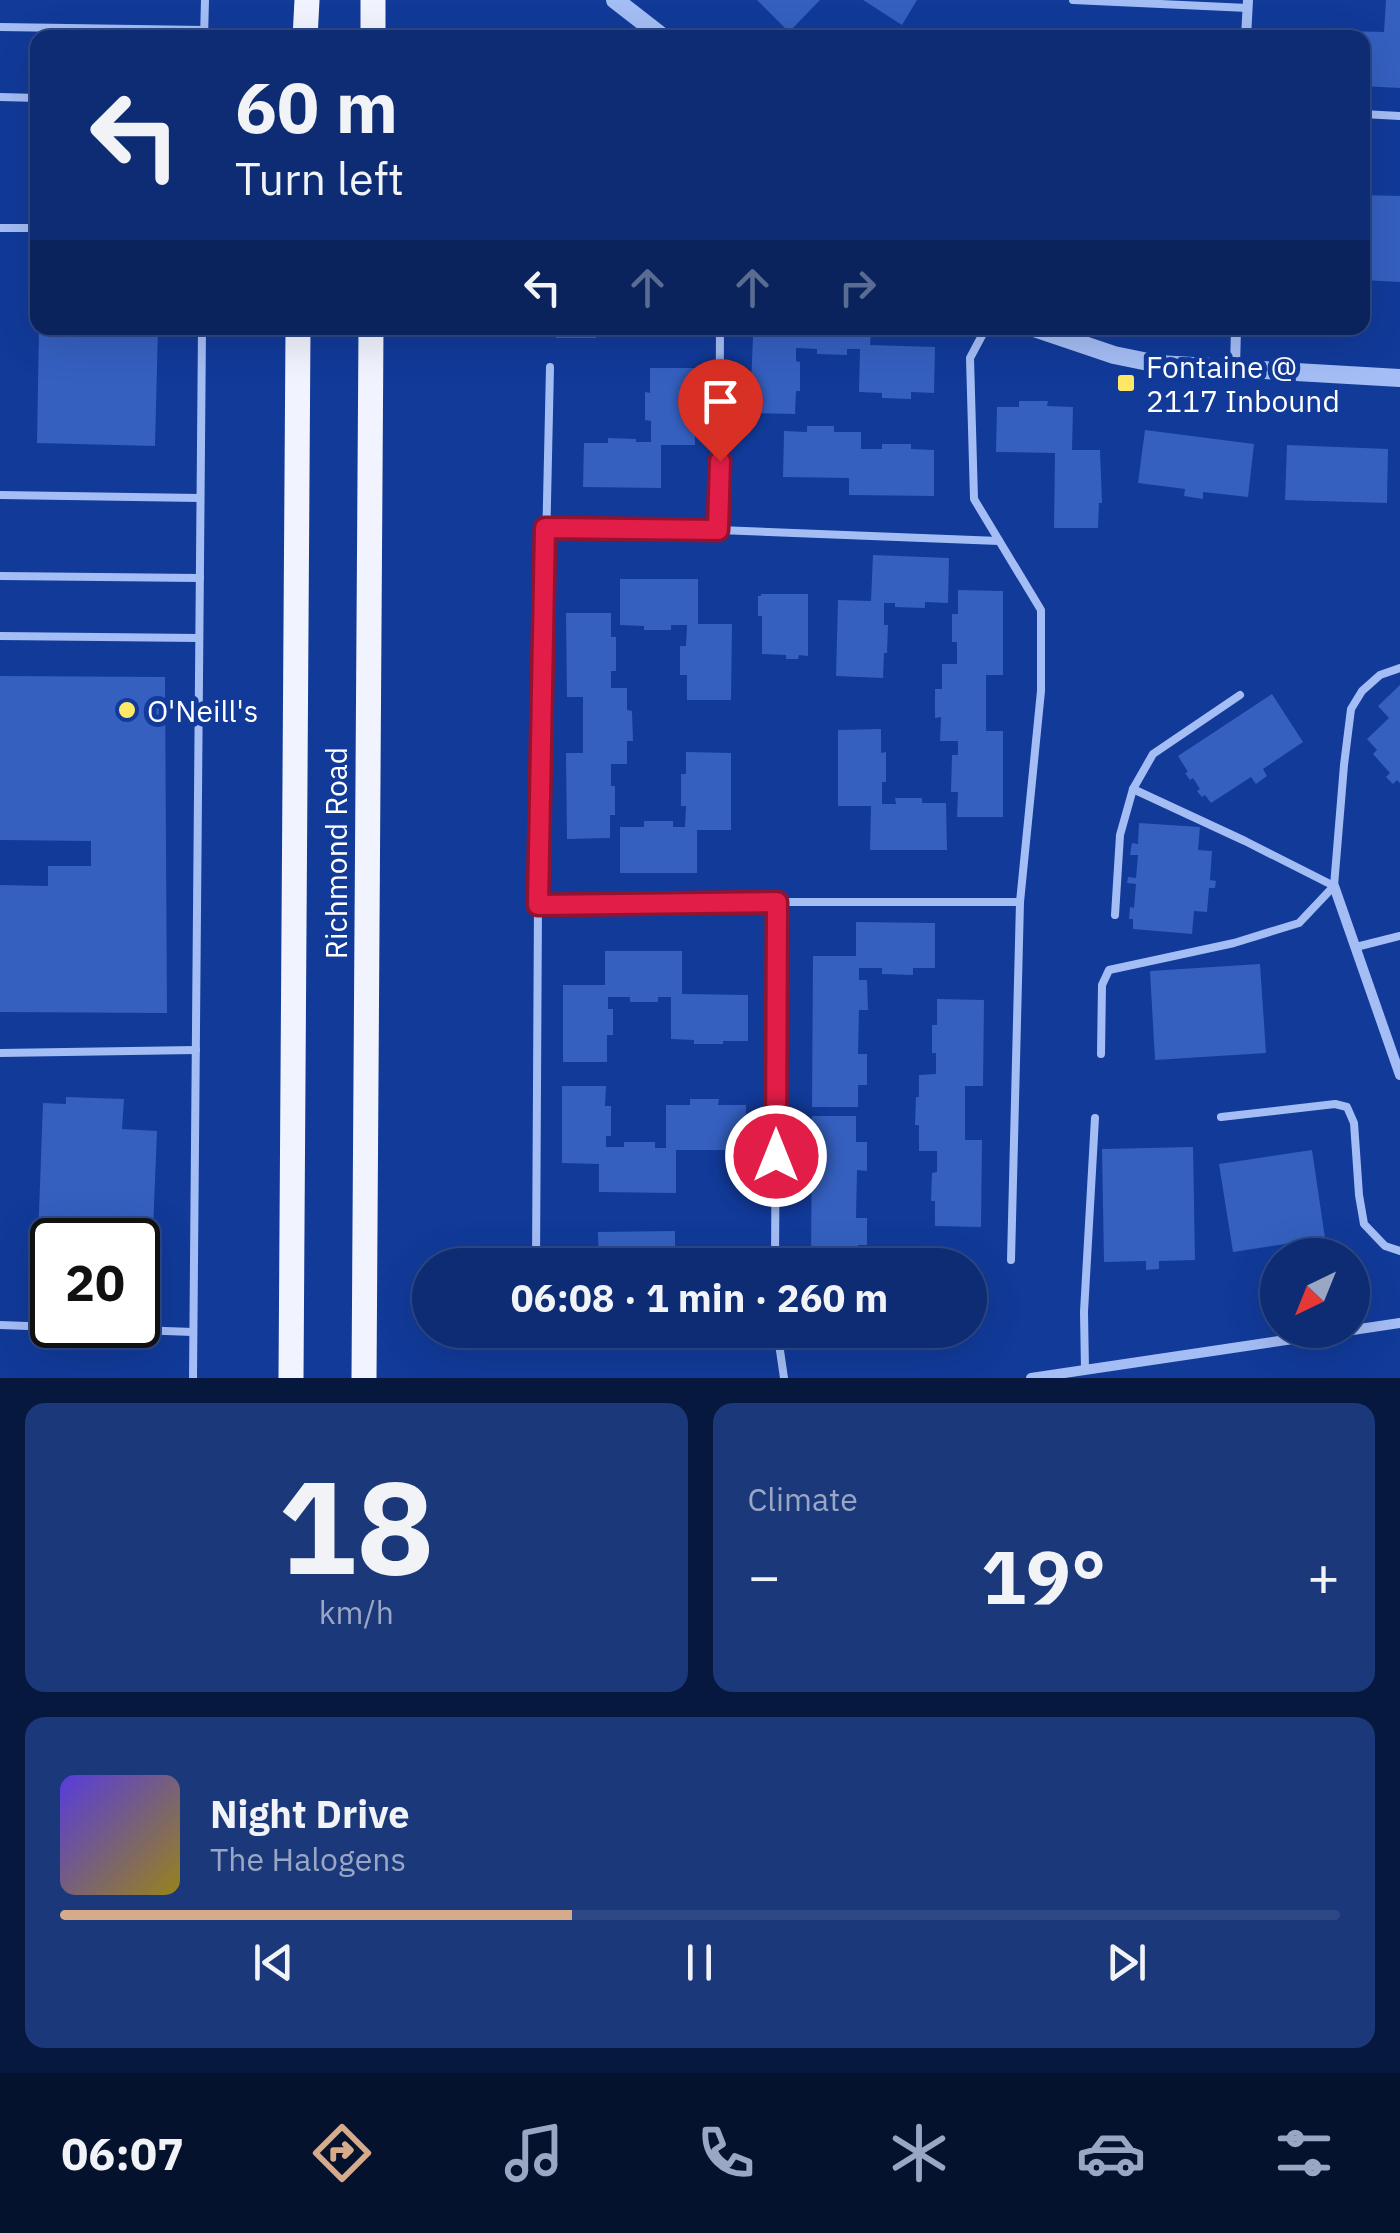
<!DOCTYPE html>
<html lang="en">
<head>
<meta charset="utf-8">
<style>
	:root { --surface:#0d2c73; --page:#1b387b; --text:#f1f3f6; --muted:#9aa7c4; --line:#2d4885; --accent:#d6ab8b }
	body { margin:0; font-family:"IBM Plex Sans",sans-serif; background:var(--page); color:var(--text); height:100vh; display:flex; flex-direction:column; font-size:38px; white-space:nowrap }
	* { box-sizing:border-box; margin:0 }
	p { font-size:32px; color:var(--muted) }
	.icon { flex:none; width:55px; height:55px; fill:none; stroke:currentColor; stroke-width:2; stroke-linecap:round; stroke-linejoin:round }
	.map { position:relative; height:1378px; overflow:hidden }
	.sheet { display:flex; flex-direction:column; gap:25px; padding:25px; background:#07183f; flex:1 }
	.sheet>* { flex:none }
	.hud { position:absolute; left:30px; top:30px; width:1340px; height:305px; border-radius:20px; box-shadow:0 10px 40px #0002,0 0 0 2px var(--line); background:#0d2c73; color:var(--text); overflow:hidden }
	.needle { width:65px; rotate:223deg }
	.controls { position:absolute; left:1260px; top:1238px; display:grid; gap:20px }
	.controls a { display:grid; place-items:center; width:110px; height:110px; border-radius:50%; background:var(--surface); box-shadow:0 10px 40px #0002,0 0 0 2px var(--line); font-size:50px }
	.speed { position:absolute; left:30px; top:1218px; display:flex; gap:20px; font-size:50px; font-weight:700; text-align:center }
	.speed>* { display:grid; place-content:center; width:130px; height:130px; border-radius:50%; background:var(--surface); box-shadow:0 10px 40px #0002,0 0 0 2px var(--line); line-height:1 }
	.speed .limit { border:5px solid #111; border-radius:15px; background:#fff; color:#111 }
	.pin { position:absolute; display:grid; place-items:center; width:85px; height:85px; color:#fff; margin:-102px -42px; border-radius:50% 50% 50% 0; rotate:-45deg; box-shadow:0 0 10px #0007 }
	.pin .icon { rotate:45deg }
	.me { position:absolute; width:110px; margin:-55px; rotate:0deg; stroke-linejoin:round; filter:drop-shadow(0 0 8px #0008) }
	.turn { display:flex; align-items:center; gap:35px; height:210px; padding:0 40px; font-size:45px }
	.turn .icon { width:130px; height:130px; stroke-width:2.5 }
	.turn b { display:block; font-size:70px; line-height:85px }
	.lanes { display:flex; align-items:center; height:95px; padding:0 40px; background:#0003; justify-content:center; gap:50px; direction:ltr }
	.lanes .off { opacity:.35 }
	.big { font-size:75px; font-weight:700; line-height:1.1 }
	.sheet .tile { flex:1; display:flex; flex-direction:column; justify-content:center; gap:15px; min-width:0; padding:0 35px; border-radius:20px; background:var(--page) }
	.sheet .dial { align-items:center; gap:0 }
	.dial b { font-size:130px; line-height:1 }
	.song { display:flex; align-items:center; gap:30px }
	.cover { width:120px; height:120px; border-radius:15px; background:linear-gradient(135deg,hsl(250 70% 55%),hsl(50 70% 35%)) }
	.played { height:10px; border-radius:5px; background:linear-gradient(90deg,var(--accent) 40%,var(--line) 40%) }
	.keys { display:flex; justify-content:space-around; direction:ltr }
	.heat { display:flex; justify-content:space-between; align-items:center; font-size:55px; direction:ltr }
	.sheet .tiles { flex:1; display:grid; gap:25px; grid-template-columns:1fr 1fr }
	.tile:last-child { grid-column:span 2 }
	.trip { position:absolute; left:412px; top:1248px; width:575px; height:100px; border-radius:50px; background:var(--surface); box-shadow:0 10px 40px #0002,0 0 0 2px var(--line); font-weight:700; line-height:100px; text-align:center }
	.tabs { display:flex; height:160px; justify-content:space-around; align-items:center; background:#05122e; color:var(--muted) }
	.tabs .icon { width:70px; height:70px }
	.tabs .on { color:var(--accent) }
	.tabs b { font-size:45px; color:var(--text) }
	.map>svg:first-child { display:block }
	.building { fill:#3560c0 }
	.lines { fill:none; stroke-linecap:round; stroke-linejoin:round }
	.service { stroke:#a4bdf4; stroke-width:8 }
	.minor { stroke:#a4bdf4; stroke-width:10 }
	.tertiary { stroke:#a4bdf4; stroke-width:18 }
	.primary { stroke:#f1f4ff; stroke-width:25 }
	.route-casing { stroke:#92132f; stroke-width:25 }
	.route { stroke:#e11d48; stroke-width:18 }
	.poi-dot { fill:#ffe867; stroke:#113a99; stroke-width:4 }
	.labels { text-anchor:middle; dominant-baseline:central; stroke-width:10; stroke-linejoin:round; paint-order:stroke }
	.poi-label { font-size:30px; fill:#fff; stroke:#113a99; text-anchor:start }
	.street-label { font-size:30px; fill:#fff; stroke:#113a99 }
</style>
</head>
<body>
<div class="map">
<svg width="1400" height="1378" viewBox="0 0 1400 1378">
	<rect width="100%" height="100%" fill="#113a99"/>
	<g class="building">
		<polygon points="757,0 820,0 789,32"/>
		<polygon points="863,0 917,0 902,25"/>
		<polygon points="1386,0 1400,0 1400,88 1362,86 1362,38 1313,38 1314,30 1384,32"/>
		<polygon points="1362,195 1400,196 1400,282 1362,280"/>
		<polygon points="39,328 158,328 155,446 37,443"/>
		<rect x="556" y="328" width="40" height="10"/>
		<polygon points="794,328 871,328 870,345 935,347 934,393 911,392 911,399 882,398 882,393 859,392 860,349 847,349 847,355 817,354 817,349 796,348 796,361 800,362 800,391 796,391 795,414 750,413 753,336 793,337"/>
		<polygon points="650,368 696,368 695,445 661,445 661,488 583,487 584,443 608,443 608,438 636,439 636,442 651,442 651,421 645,420 645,392 650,393"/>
		<polygon points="1019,401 1048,401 1047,406 1073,407 1072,450 1100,450 1102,503 1099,503 1098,528 1054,528 1055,453 996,452 997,407 1019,407"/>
		<polygon points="807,426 834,426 834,432 861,432 861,449 882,449 882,444 911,444 911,449 934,450 934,496 849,495 849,478 783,477 784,431 807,432"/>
		<polygon points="1145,430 1254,444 1248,497 1203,492 1203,499 1184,496 1185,489 1138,483"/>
		<polygon points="1287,445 1388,449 1387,503 1285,500"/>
		<polygon points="873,555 949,558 948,603 925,602 925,608 895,607 895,603 884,603 884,625 888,625 887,653 884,653 883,678 836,676 838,600 871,601"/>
		<polygon points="620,579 698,579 698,624 732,624 731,700 687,700 687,675 680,675 680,646 686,646 687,625 671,625 671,630 644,630 644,626 620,625"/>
		<polygon points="958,590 1003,591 1003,675 986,675 986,731 1003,731 1003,817 957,817 958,792 951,792 952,755 958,755 958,741 940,741 941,717 935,718 935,689 942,689 942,664 957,664 957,642 952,642 952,614 958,614"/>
		<polygon points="761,594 808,594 808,656 799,655 798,659 786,659 786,655 762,654 762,616 758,616 758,596 761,596"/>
		<polygon points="566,613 611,613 611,637 616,637 616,671 611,671 611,688 627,688 627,710 632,711 633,741 627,741 627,764 611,764 611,786 615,786 615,815 610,815 610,838 567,839 566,753 583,753 583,697 567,697"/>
		<polygon points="0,676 165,677 167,1013 0,1012 0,885 48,886 48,866 91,866 91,841 0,840"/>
		<polygon points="1400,685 1400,783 1397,780 1393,784 1386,777 1390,773 1373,754 1377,750 1367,739 1389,718 1378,706"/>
		<polygon points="1272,694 1303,742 1263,769 1267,776 1256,784 1251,777 1211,803 1205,795 1202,797 1197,791 1200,789 1193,778 1190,780 1185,773 1188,772 1178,756"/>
		<polygon points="881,729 881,753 886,752 886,782 882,782 882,804 896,804 895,798 922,798 922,803 946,803 947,850 870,850 871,806 838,806 838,730"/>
		<polygon points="686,752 731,753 731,830 697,830 697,873 620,873 620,827 644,827 644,821 673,821 673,827 685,827 686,806 681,806 681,774 686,774"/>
		<polygon points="1139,823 1200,827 1198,850 1212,851 1210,880 1216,881 1215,888 1209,888 1207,912 1194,911 1192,934 1133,929 1133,919 1129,919 1130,907 1134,908 1136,884 1127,883 1128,877 1136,878 1138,855 1130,855 1132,843 1138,844"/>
		<polygon points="856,922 935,923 935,968 913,968 913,975 882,974 882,968 859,968 859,980 867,980 868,1010 859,1010 858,1054 867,1054 867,1085 858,1085 858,1107 812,1107 813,956 856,956"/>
		<polygon points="605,951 682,951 682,994 748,995 748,1041 723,1041 723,1044 694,1044 694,1040 671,1039 671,997 658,997 658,1002 630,1002 630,997 608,997 608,1009 613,1009 613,1035 607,1035 607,1062 563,1062 563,985 605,985"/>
		<polygon points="1260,964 1266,1053 1155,1060 1150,971"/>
		<polygon points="937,999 984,1000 983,1086 965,1086 965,1140 982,1140 981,1227 935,1226 935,1201 931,1201 932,1173 937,1172 937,1151 919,1151 919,1125 915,1125 916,1097 919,1097 919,1075 936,1074 936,1053 932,1053 932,1025 937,1025"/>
		<polygon points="562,1086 606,1086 605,1106 611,1106 611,1136 606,1136 606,1147 624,1147 624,1142 655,1142 655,1148 666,1148 666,1105 690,1105 690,1099 719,1099 718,1105 746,1105 745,1150 676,1150 676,1193 599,1192 599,1164 562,1163"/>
		<polygon points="66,1097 124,1099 122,1129 157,1131 152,1255 138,1255 138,1240 38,1239 43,1103 66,1104"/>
		<polygon points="812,1116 856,1116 856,1142 867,1142 867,1171 857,1170 856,1218 867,1218 867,1245 858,1245 858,1257 881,1257 881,1250 910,1250 910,1257 935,1257 935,1265 811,1265"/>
		<polygon points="1193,1147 1195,1260 1159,1261 1159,1269 1146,1270 1146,1261 1104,1262 1102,1149"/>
		<polygon points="1312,1150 1325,1238 1233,1252 1219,1164"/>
		<polygon points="675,1231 675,1265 599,1265 598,1232"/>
		<rect x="556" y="1330" width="46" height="14"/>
	</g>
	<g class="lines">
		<g class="service">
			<polyline points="1073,0 1248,8"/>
			<polyline points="0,27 204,30"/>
			<polyline points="204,38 205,0"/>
			<polyline points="0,97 38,98"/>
			<polyline points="1362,114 1400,116"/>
			<polyline points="0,228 38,228"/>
			<polyline points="986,328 970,358 974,499 1041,610 1041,691 1020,902"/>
			<polyline points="0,495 200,498"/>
			<polyline points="545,528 719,530 720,328"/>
			<polyline points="719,530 999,541"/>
			<polyline points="0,576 200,578"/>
			<polyline points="0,636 199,638"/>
			<polyline points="1133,789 1245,841 1334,886"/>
			<polyline points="777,902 1020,902 1011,1260"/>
			<polyline points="538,905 550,367"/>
			<polyline points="1115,915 1120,835 1133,789 1153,754 1240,695"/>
			<polyline points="1356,947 1400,936"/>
			<polyline points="0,1053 196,1050"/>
			<polyline points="1101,1054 1102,985 1109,970 1234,943 1299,923 1334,886 1344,765 1351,709 1362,691 1380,675 1400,668"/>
			<polyline points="1221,1117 1335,1104 1347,1107 1354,1123 1359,1195 1364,1224 1385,1246 1400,1251"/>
			<polyline points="536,1265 538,905 777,902 775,1265"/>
			<polyline points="0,1325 193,1332"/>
			<polyline points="777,1330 784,1378"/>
			<polyline points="1085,1370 1084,1312 1095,1118"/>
			<polyline points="193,1378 202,328"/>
		</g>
		<g class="minor">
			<polyline points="1246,38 1248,0"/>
			<polyline points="1235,368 1236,328"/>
			<polyline points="1334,886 1400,1075"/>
			<polyline points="1031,1378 1400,1323"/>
		</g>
		<g class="tertiary">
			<polyline points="615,0 664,38"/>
			<polyline points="1034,328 1114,355 1158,364 1400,378"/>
		</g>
		<g class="primary">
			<polyline points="305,38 307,0"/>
			<polyline points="373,38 373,0"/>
			<polyline points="291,1378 298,328"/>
			<polyline points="364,1378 371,328"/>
		</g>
	</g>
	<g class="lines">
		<g class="route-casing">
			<polyline id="route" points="720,461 718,530 545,528 538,905 777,902 776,1156"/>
		</g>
		<use href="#route" class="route"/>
	</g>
	<g class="poi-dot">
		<rect x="1116" y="373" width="20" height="20" rx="5"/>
		<circle cx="127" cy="710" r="10"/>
	</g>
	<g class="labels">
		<g class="poi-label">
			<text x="1146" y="366">Fontaine @<tspan x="1146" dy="34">2117 Inbound</tspan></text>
			<text x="147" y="710">O'Neill's</text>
		</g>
		<g class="street-label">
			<text transform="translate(335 853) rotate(-90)">Richmond Road</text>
		</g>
	</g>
</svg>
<div class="controls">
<a><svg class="needle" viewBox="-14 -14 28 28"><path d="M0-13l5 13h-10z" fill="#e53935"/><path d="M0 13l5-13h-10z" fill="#9aa7c4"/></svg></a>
</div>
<div class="speed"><div class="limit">20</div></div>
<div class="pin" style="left:720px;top:461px;background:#d93025"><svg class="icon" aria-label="arrive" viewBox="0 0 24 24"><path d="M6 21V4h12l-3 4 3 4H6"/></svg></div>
<svg class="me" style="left:776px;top:1156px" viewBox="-20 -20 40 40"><circle r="17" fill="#e11d48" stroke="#fff" stroke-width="3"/><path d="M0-11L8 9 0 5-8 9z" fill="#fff"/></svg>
<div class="trip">06:08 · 1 min · 260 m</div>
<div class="hud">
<div class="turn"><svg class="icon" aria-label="left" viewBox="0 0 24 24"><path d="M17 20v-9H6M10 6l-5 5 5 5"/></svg><div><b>60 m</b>Turn left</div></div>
<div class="lanes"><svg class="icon" aria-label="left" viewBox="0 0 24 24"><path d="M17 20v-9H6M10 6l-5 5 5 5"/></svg><svg class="icon off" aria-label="ahead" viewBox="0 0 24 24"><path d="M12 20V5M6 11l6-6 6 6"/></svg><svg class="icon off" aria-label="ahead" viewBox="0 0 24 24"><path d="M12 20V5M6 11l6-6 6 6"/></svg><svg class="icon off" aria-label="right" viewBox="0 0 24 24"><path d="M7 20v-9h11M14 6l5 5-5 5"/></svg></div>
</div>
</div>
<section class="sheet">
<div class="tiles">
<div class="tile dial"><b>18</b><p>km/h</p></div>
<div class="tile"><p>Climate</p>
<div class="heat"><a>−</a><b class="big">19°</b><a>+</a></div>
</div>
<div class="tile">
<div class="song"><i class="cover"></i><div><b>Night Drive</b><p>The Halogens</p></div></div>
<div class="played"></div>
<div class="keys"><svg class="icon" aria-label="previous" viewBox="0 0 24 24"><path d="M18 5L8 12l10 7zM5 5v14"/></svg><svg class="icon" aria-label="pause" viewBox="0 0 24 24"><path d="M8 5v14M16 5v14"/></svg><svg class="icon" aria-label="next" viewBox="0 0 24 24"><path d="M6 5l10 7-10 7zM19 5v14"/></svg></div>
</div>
</div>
</section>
<nav class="tabs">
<b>06:07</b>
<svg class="icon on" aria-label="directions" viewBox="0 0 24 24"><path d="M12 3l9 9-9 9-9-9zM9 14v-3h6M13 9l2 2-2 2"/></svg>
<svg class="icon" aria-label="music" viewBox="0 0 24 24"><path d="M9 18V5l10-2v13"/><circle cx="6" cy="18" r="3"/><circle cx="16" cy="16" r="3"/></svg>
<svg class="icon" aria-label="phone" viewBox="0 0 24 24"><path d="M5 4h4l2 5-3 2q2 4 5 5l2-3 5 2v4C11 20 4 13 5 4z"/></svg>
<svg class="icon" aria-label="climate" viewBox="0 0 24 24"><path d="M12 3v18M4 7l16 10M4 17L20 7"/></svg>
<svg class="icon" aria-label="car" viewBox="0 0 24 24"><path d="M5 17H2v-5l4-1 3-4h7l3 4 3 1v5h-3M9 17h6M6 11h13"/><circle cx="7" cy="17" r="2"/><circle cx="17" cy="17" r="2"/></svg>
<svg class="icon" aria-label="filters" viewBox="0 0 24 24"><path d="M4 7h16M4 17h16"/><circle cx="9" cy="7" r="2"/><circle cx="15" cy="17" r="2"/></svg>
</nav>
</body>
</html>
